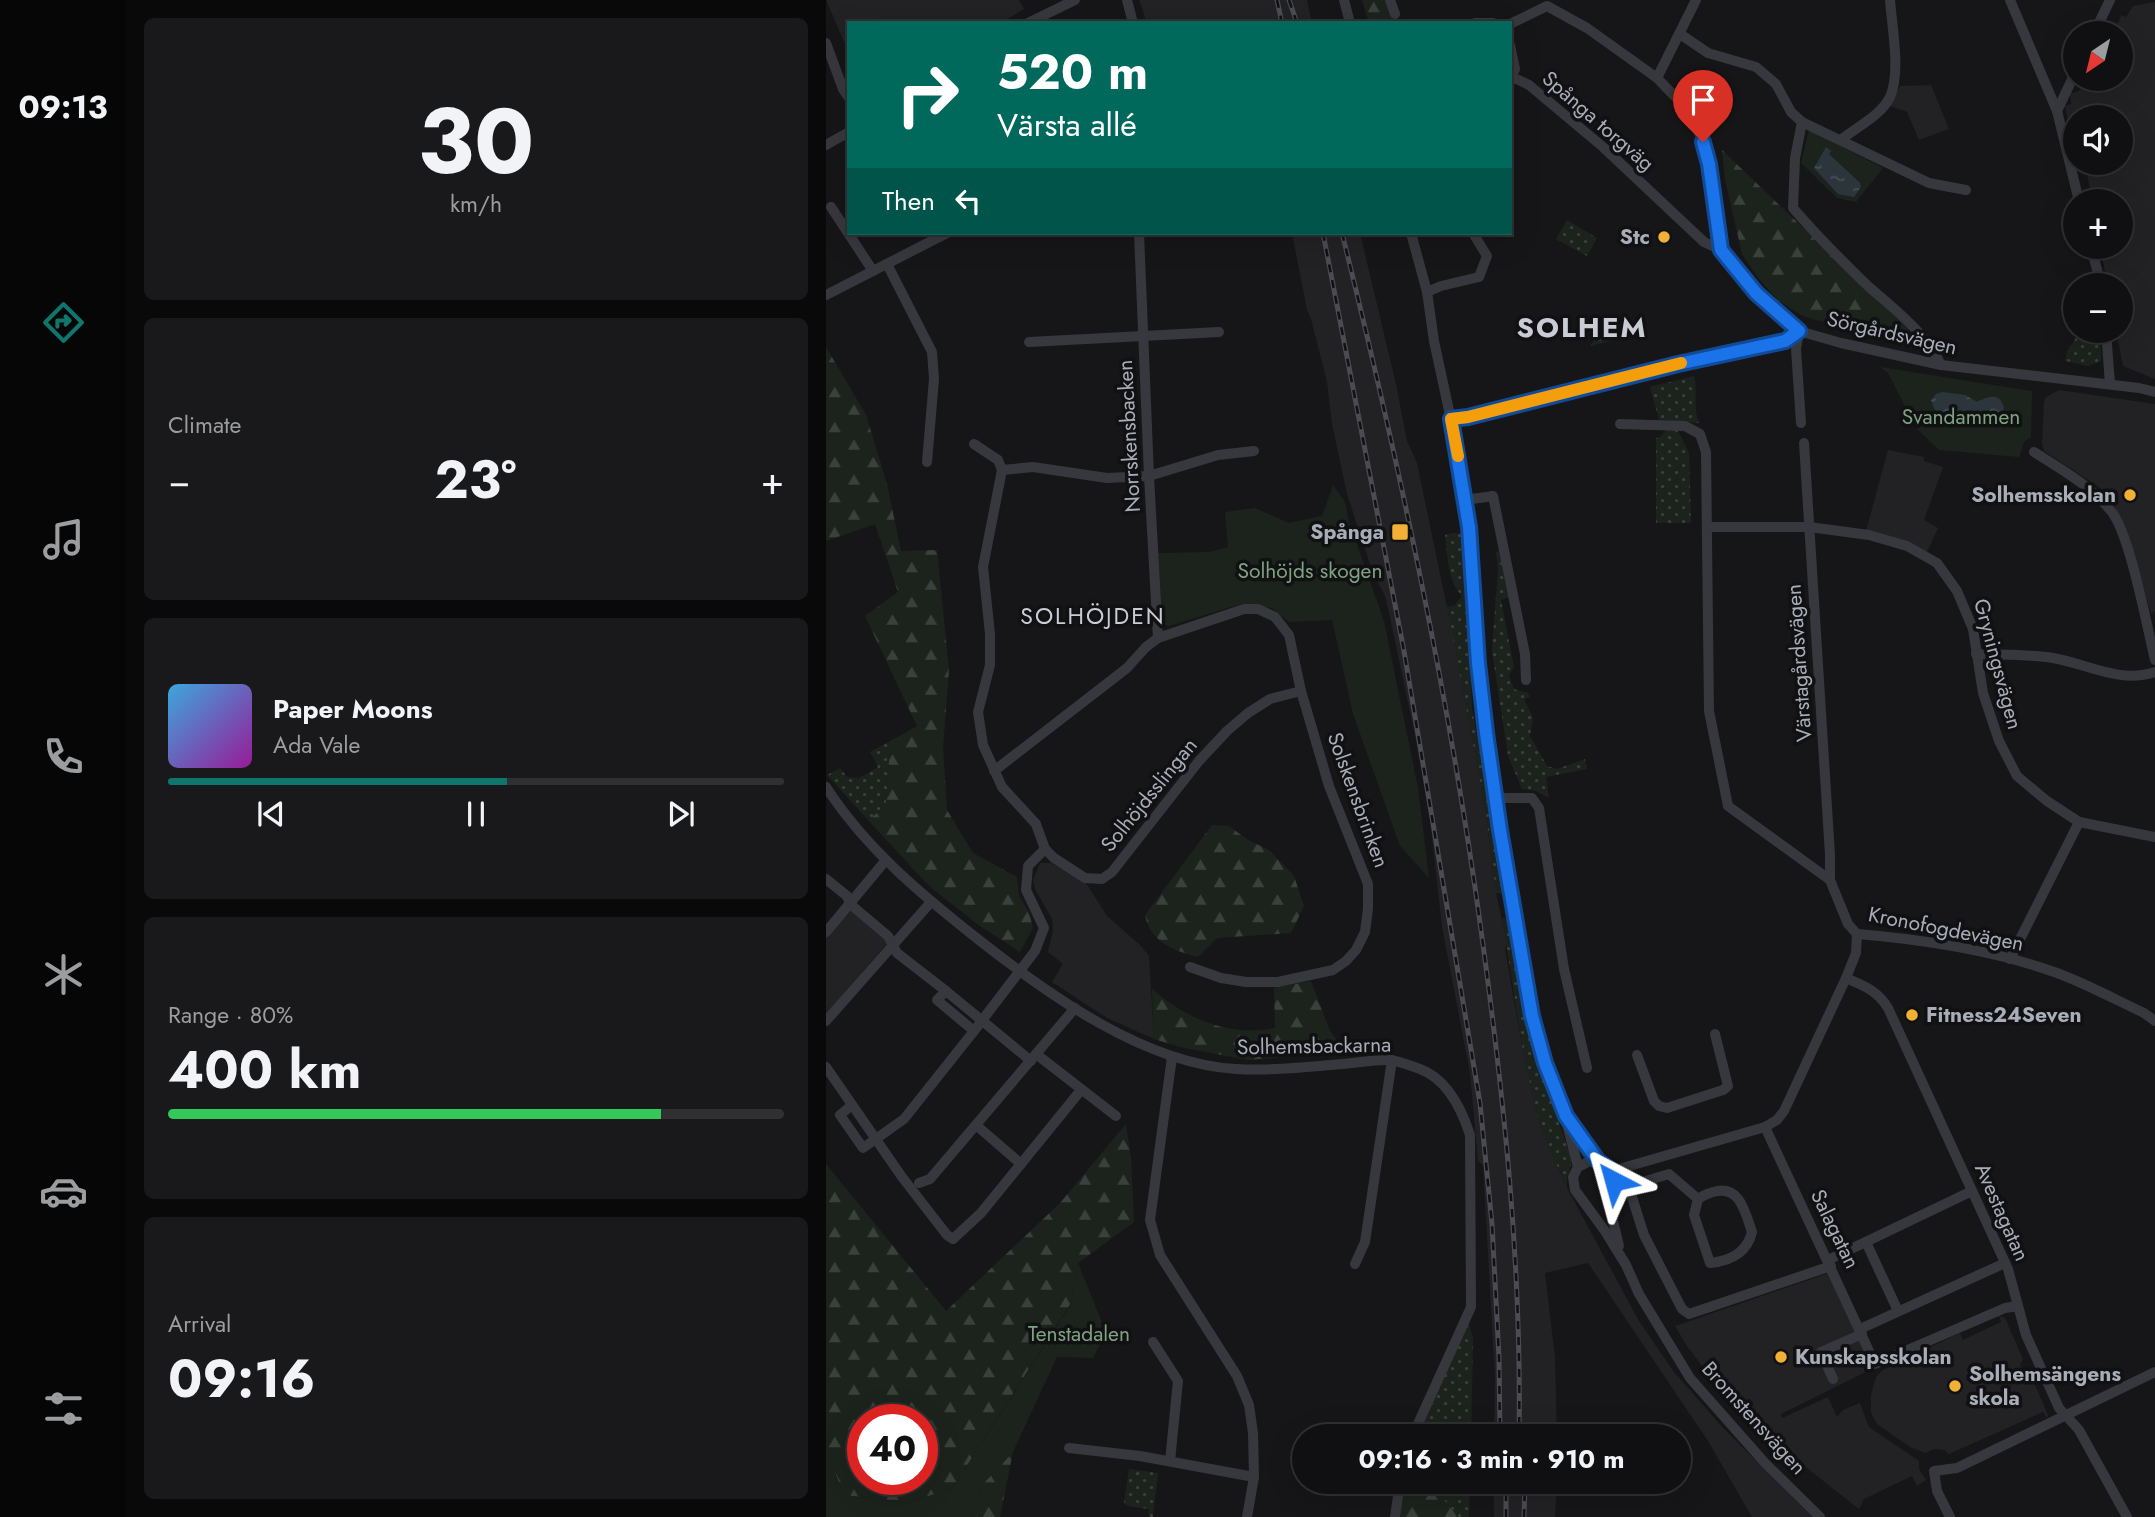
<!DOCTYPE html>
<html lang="en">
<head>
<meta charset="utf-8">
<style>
	:root { --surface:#101012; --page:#19191b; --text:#f1f3f6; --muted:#9c9d9f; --line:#303032; --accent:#0f766e }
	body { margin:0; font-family:Jost,sans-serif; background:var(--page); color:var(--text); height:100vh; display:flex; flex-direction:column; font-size:26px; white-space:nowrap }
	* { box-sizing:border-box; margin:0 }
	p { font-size:23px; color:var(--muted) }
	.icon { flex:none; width:38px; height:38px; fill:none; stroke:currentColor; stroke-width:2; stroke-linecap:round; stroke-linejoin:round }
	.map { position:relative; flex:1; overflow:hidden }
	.drawer { display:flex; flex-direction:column; gap:18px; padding:18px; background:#09090a; width:700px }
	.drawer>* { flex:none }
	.top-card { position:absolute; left:21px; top:21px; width:665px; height:214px; border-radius:0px; box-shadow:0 7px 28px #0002,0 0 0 2px var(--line); background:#00695c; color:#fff; overflow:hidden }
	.needle { width:46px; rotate:215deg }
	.fabs { position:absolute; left:1237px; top:21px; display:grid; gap:14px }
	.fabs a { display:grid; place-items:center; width:70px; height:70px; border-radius:50%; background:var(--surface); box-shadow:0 7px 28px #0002,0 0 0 2px var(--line); font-size:35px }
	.speed { position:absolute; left:21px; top:1404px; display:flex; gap:14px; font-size:35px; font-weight:700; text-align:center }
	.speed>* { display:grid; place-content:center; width:91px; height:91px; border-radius:50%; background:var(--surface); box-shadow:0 7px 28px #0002,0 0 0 2px var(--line); line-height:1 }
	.speed .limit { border:10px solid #d22; background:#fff; color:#111 }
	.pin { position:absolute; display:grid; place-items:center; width:60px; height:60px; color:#fff; margin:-72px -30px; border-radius:50% 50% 50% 0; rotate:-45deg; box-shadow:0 0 7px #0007 }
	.pin .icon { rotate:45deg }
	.me { position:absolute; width:77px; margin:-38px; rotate:321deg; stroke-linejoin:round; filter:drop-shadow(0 0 5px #0008) }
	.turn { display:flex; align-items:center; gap:24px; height:147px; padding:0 35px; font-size:32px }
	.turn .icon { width:91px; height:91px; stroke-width:2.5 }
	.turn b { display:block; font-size:49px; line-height:60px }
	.then { display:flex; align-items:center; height:66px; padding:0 35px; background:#0003; gap:14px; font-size:26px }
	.big { font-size:52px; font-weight:700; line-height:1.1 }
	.drawer .widget { flex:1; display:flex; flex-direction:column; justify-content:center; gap:10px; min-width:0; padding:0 24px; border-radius:10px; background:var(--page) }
	.drawer .dial { align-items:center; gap:0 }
	.dial b { font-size:91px; line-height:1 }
	.song { display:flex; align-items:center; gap:21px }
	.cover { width:84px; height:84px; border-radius:10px; background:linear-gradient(135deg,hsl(200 70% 55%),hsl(300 70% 35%)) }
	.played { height:7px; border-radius:4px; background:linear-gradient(90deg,var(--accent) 55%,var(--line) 55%) }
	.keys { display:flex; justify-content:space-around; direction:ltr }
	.heat { display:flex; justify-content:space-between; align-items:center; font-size:38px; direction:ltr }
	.charge { height:10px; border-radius:5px; background:linear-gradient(90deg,#34c759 80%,var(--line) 0) }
	.trip { position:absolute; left:466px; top:1424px; width:399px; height:70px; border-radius:35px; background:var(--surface); box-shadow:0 7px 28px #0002,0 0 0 2px var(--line); font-weight:700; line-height:70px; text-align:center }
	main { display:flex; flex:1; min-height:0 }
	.menu { display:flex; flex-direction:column; width:126px; justify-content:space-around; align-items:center; background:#060607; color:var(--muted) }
	.menu .icon { width:49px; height:49px }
	.menu .current { color:var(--accent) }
	.menu b { font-size:32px; color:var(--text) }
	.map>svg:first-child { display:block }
	.built { fill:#222225 }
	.grass { fill:url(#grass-dots) }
	.forest { fill:url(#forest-firs); fill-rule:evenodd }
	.park { fill:#1c231d }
	.water { fill:url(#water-ripples) }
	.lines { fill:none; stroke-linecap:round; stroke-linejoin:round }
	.minor { stroke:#37383d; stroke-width:10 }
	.rail-casing { stroke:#4a4c52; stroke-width:5 }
	.rail { stroke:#111113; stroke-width:2.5; stroke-dasharray:8; stroke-linecap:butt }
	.route-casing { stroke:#114b97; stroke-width:18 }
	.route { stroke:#1a73e8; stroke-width:12 }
	.slow { stroke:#f59e0b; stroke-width:12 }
	.poi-dot { fill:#f2b134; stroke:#111113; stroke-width:2.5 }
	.labels { text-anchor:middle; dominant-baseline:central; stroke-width:7; stroke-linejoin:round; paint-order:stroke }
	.street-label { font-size:21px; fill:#a8adb8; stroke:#111113 }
	.poi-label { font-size:21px; font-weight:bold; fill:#a8adb8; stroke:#111113; text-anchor:end }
	.park-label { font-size:21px; fill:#7fa381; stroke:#111113 }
	.neighbourhood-label { font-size:23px; letter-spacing:2px; fill:#c9ccd4; stroke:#111113 }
	.district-label { font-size:28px; font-weight:bold; letter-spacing:2px; fill:#c9ccd4; stroke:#111113 }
</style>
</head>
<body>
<main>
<nav class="menu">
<b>09:13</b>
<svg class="icon current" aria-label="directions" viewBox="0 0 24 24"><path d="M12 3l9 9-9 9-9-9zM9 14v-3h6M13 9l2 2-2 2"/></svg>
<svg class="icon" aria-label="music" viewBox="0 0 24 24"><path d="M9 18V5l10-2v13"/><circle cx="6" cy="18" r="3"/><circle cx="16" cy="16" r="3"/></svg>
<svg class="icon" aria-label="phone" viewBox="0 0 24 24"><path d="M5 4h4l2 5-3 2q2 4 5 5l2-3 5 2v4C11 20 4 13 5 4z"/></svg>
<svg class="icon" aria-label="climate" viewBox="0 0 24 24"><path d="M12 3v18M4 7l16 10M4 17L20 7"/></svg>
<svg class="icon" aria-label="car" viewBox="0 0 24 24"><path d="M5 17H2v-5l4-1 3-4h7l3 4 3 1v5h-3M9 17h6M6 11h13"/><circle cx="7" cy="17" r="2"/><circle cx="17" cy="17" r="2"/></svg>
<svg class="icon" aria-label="filters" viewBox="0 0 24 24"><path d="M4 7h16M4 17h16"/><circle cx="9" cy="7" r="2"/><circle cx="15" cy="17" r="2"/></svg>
</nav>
<section class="drawer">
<div class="widget dial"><b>30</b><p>km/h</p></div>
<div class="widget"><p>Climate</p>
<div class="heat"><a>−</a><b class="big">23°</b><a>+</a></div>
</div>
<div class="widget">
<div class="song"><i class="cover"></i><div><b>Paper Moons</b><p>Ada Vale</p></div></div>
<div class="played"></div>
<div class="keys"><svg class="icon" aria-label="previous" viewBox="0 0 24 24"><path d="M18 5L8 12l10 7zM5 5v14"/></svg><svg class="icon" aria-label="pause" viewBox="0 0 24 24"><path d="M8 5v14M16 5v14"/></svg><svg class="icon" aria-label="next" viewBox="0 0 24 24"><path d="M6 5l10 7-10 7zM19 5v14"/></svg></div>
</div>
<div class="widget"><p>Range · 80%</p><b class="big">400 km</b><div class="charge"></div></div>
<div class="widget"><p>Arrival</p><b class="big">09:16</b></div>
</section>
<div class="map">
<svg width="1329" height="1517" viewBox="0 0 1329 1517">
	<defs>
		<pattern id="grass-dots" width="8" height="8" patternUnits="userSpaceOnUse" patternTransform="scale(1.75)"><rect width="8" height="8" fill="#1c231d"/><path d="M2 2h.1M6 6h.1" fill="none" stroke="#3a403c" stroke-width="1.8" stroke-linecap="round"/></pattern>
		<pattern id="forest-firs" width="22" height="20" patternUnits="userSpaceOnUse" patternTransform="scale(1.75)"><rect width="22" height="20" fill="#1c231d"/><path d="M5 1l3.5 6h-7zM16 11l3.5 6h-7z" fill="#3a403c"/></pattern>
		<pattern id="water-ripples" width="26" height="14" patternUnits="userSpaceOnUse" patternTransform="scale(1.75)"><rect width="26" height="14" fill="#2c353c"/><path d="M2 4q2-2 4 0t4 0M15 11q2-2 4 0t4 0" fill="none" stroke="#485056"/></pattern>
	</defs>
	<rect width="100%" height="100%" fill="#161618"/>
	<g class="built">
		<polygon points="0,0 193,0 198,9 175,23 23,23 23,53"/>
		<polygon points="313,0 481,0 486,23 321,23"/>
		<polygon points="1329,2 1329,379 1297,366 1290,331 1295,331 1295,285 1282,285 1274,247 1295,247 1295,201 1266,201 1260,168 1254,169 1253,163 1295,163 1295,117 1250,117 1249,150 1239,106 1245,104 1244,94 1254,90 1259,79 1295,79 1295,33 1279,33 1284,22 1292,23 1295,15 1300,17 1307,6"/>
		<polygon points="1105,85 1123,129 1093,140 1081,112 1064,106 1074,86"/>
		<polygon points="466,233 534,233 570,384 581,441 591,463 628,641 659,807 670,893 681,944 679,949 698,1057 714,1126 741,1188 813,1321 848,1372 899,1430 986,1517 926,1517 882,1441 762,1263 719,1273 729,1357 731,1437 668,1437 669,1378 657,1165 652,1161 644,1073 616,927 601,792 560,599 545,567 521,494 506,424 501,382 485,319 481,310"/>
		<polygon points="1233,390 1329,404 1329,610 1325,614 1307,550 1287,502 1273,487 1218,451 1216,444 1218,402 1220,397"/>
		<polygon points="1062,450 1098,457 1098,461 1117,467 1098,520 1112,528 1101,552 1040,531"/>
		<polygon points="214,863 225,863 260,883 281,916 314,945 323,956 328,1039 281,1018 226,982 237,964 222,952 227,931 226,919 209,889 207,880"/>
		<polygon points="24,908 62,942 0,1014 0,936"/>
		<polygon points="1003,1273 1046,1369 955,1414 956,1418 1002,1397 1011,1417 1017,1410 1034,1403 1043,1427 1093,1461 1093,1469 1100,1480 1091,1486 1086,1476 1038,1499 1033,1509 929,1427 898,1395 861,1346 849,1326"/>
		<polygon points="1173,1316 1179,1318 1197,1359 1194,1365 1197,1371 1204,1373 1222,1415 1221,1418 1217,1412 1123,1454 1119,1450 1108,1449 1100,1453 1084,1447 1051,1424 1045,1413 1045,1395 1050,1377 1057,1370 1134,1333 1137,1340 1175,1322"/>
		<polygon points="668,1482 731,1482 729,1517 668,1517"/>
	</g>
	<g class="grass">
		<polygon points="741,220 771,238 761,256 730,239"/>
		<polygon points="783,316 808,331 812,325 816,328 812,334 764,346"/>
		<polygon points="1255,331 1275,331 1275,361 1262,366 1239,361 1241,351"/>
		<path d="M868,376C872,390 866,412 874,423L833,420L824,387Z"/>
		<polygon points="841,429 851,429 863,453 865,523 830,523 830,438 834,437"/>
		<path d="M627,533L635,534L639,577L643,582L642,624L646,707L677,894L670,893L659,807L621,607L629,605L636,596C621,580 622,555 619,535Z"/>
		<polygon points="673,551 683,597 675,600 688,667 683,676 688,689 702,693 704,697 698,699 707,718 704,736 721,766 731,769 759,759 761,769 720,777 723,798 710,791 696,789 682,756 666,651 672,569 670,552"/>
		<polygon points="70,738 63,760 60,806 42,820 1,775 14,768 21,777 33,778 52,767 44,752"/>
		<polygon points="676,918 681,919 700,1025 746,1161 741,1178 741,1188 714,1126 698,1057"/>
		<polygon points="643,1323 647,1338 645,1437 591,1437"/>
		<polygon points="303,1469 332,1473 327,1517 323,1517 323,1509 302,1506 298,1503"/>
		<polygon points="602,1482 644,1482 643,1517 633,1517"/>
	</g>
	<g class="forest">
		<polygon points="536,0 564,0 572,23 543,23"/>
		<polygon points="896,150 1102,348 1097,351 977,316 953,301 933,279 916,254 899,179"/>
		<polygon points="0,347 40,415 61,484 75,551 111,550 123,670 117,748 121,810 147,853 191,877 193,896 203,912 207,928 194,952 154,926 103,886 42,820 60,806 63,760 70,738 91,726 39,616 72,592 49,524 0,541"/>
		<path d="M386,825L403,826L422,840L443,850L468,876L478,906L465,933L391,938L372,957C347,951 324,941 319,915Z"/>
		<path d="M485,981L504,1031L519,1051L422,1060L354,1047L328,1039L326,989C359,1018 404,1038 449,1028L448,988Z"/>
		<path d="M300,1124L305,1159L308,1222L252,1263L245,1303L126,1489L80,1503L18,1495L0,1450V1164L120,1311L234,1203ZM37,1419H96V1479H37Z"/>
		<polygon points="187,1452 174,1517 145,1517 155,1486"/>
		<polygon points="577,1482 602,1482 633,1517 574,1517"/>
	</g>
	<g class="park">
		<polygon points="983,130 1057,168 1030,202 1011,198 975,163"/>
		<polygon points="1054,367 1206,391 1205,437 1198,442 1193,457 1113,450 1090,428 1062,373"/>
		<polygon points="507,485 519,502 523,522 558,621 592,788 603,878 574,846 527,714 506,620 463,622 446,608 415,604 343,626 336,623 332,553 383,552 402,547 399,512 429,508 463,523 496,516"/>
		<polygon points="252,1263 280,1332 267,1358 231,1357 187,1452 155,1486 145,1517 0,1517 0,1450 18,1495 80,1503 126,1489 245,1304"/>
	</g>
	<g class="water">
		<polygon points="1000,147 1005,151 1003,154 1034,183 1035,187 1028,197 1012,194 988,168"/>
		<path d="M1117,392L1139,395L1151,402C1163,396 1174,392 1178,408L1176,415L1166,420L1147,413C1127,425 1113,426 1105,400L1110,394Z"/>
	</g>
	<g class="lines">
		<g class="minor">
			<polyline points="301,0 307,23"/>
			<polyline points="518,0 524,23"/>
			<polyline points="564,0 569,14"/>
			<polyline points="1184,0 1231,111 1253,201"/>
			<polyline points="202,23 249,0"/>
			<polyline points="649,23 667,23"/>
			<polyline points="684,24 721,6 761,28 831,78 862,110 877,142 883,164 895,250 930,293 973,331 1015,343 1115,365 1313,388 1329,392"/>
			<polyline points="1268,33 1284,0"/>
			<polyline points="854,34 882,53 930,67 950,84 965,112 976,122 1103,183 1140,190"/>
			<polyline points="0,43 17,89 23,98"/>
			<polyline points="684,45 689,69 684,78"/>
			<polyline points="686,77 703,85 777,147 878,242 895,250"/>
			<polyline points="831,78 870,0"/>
			<polyline points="1231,111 1250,71"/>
			<path d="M976,122L969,158L967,208C991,236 1016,261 1042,286C1069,310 1099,332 1115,365"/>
			<path d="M1015,140C1030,127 1055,116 1064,97C1075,73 1066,27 1064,0"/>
			<polyline points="0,145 23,132"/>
			<polyline points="5,207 47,271"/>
			<polyline points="585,233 601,292 608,341 630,443 648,570 652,663 660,732 698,970 714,1047 739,1116 752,1167"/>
			<polyline points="1265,247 1275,285"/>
			<polyline points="61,264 106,352 108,379 101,462"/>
			<polyline points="601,292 615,286 653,277 661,256 647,233"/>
			<polyline points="0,295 121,233"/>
			<polyline points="973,331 970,349 975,423"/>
			<polyline points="1280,331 1284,384"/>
			<polyline points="203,342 393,332"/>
			<polyline points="625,419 642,417 852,364 959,341 973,331"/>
			<path d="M794,424L859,426L874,434L880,452L883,711L902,806L1004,880L1022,924L1031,934C1095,939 1171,951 1231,973C1261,984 1290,1000 1318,1013L1329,1021"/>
			<polyline points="978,443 1004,855 1004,880"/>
			<polyline points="148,444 172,460 176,470 157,567 164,634 164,665 152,712 157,745 176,787 210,824 219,849 228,858 259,878 276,879 286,872 373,761 401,731 422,713 444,699 475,691"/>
			<path d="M1208,452C1235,469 1265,486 1285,511C1304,534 1321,627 1329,660"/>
			<polyline points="176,470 207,467 281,478 323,476 392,455 428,451"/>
			<polyline points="639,500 667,496 699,654 700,680"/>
			<polyline points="882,527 983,527 1043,535 1081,546 1111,563 1131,591 1147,629 1157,693 1173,741 1191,776 1221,801 1253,822 1329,837"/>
			<polyline points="332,638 418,609 432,609 449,617 463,635 475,691 503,786 542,884 542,909 539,932 530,950 520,961 507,970 452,982 420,982 395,978 364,967"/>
			<path d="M1150,654C1176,655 1202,654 1227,658C1262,664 1294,684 1329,672"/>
			<polyline points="168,771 301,668 320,647 332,638 323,476 313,233"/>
			<path d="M0,787C40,849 96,895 153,940C223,995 319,1064 410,1069C446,1071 481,1067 516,1064C532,1063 549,1059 564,1060C573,1061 585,1066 594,1069C621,1079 636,1110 644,1135L645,1307L586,1437"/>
			<polyline points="671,798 706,798 713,808 738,969 761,1068"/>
			<polyline points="0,879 21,896 24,904 62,936 71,953 120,991 111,1000 148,1031 209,951 218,928 200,890 202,866 219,849"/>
			<polyline points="0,932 60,860"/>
			<polyline points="1184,959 1253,822"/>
			<path d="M1020,978C1037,985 1052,991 1062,1008L1182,1269L1200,1335L1233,1408L1253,1430L1301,1517"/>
			<polyline points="120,991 205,1061"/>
			<polyline points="0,1021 105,902"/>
			<polyline points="210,1054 290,1116"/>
			<polyline points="811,1055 828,1101 833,1106 841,1108 897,1090 902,1086 889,1034"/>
			<polyline points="346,1057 324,1220 334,1255 411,1376 423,1405 427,1433 428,1477 421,1517"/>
			<polyline points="0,1067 76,1177 121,1235 127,1239 155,1213 255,1090"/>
			<polyline points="26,1105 14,1115 37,1148 78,1119 148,1031"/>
			<polyline points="745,1124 772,1161 786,1171 788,1181 781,1196 793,1246"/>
			<polyline points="150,1125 195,1164"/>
			<polyline points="939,1127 1049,1364 1179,1308 1192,1306"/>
			<polyline points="772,1161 764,1161 752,1167 747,1177 749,1190 779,1231 800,1265 813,1294 864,1378 939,1463 994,1517"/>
			<polyline points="786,1171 939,1127 951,1120 958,1111 1020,978 1030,953 1031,934"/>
			<polyline points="93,1183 104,1179 249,1008"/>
			<path d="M872,1199C877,1195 881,1194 887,1192C914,1184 919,1212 926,1232C921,1253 904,1261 884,1263L868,1215L872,1199L843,1174L813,1183L805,1194L818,1235L856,1309L863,1314L1005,1266"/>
			<polyline points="1040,1242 1072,1311"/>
			<polyline points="1002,1260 1146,1191"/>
			<polyline points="529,1264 539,1242 566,1060"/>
			<polyline points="1034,1329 1179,1263"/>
			<polyline points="327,1342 352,1381 344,1461"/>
			<polyline points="1007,1379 995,1352 1036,1334"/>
			<polyline points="243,1448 314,1456 428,1477"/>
			<polyline points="569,1517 574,1482"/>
			<polyline points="1124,1517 1111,1491 1108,1471 1131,1468 1329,1372"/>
		</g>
		<g class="rail-casing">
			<g id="rail">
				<polyline points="451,0 456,23"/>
				<polyline points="463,0 471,23"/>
				<polyline points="497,233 578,651 654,1103 666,1224 673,1357 674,1437"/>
				<path d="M516,233C573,463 623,695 655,930C678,1098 696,1267 693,1437"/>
				<polyline points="680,1517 680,1482"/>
				<polyline points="698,1517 699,1482"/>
			</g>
		</g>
		<use href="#rail" class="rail"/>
	</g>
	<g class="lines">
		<g class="route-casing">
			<polyline id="route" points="788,1181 786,1171 772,1161 740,1116 719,1063 706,1016 674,830 660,733 652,663 643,527 625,419 642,417 852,364 959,341 973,331 930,293 895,250 883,164 877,142"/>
		</g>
		<use href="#route" class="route"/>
		<polyline class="slow" points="632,456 625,419 642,417 855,363"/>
	</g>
	<g class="poi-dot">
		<circle cx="838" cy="237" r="7"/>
		<circle cx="1304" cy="495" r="7"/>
		<rect x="565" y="523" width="18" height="18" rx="3.5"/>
		<circle cx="1086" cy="1015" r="7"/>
		<circle cx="955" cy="1357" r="7"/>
		<circle cx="1129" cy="1386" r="7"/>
	</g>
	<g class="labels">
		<g class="street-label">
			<text transform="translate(772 121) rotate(41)">Spånga torgväg</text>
			<text transform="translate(1066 333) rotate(13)">Sörgårdsvägen</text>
			<text transform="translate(303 436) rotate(-93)">Norrskensbacken</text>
			<text transform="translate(973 663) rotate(-94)">Värstagårdsvägen</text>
			<text transform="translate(1172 664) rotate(75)">Gryningsvägen</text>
			<text transform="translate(323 795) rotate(-51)">Solhöjdsslingan</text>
			<text transform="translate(532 800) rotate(70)">Solskensbrinken</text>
			<text transform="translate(1120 929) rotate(11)">Kronofogdevägen</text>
			<text transform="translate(488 1046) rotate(-1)">Solhemsbackarna</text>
			<text transform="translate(1176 1212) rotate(66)">Avestagatan</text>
			<text transform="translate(1009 1229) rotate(64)">Salagatan</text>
			<text transform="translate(928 1418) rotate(48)">Bromstensvägen</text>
		</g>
		<g class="poi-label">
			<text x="824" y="237">Stc</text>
			<text x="1290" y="495">Solhemsskolan</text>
			<text x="558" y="532">Spånga</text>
			<text x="1100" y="1015" text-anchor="start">Fitness24Seven</text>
			<text x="969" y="1357" text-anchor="start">Kunskapsskolan</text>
			<text x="1143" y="1374" text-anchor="start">Solhemsängens<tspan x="1143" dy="24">skola</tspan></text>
		</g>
		<g class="park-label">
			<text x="1135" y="417">Svandammen</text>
			<text x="484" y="571">Solhöjds skogen</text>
			<text x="253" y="1334">Tenstadalen</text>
		</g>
		<g class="neighbourhood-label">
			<text x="267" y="616">SOLHÖJDEN</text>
		</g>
		<g class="district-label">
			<text x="756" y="327">SOLHEM</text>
		</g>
	</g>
</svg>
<div class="fabs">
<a><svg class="needle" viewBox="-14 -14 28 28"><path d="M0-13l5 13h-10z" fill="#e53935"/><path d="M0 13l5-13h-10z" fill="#9c9d9f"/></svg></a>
<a><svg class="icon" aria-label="sound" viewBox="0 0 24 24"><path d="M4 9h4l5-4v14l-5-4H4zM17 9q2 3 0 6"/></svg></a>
<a>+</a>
<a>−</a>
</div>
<div class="speed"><div class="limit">40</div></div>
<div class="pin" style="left:877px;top:142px;background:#d93025"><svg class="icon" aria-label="arrive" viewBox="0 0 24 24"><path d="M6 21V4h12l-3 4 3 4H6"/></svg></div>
<svg class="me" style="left:788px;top:1181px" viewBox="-20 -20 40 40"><path d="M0-17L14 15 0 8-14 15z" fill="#1a73e8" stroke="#fff" stroke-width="4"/></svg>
<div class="trip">09:16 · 3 min · 910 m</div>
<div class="top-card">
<div class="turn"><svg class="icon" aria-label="right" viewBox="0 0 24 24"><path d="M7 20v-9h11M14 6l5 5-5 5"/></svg><div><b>520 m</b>Värsta allé</div></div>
<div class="then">Then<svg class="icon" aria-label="left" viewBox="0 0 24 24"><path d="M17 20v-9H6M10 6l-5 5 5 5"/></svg></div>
</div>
</div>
</main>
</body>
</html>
